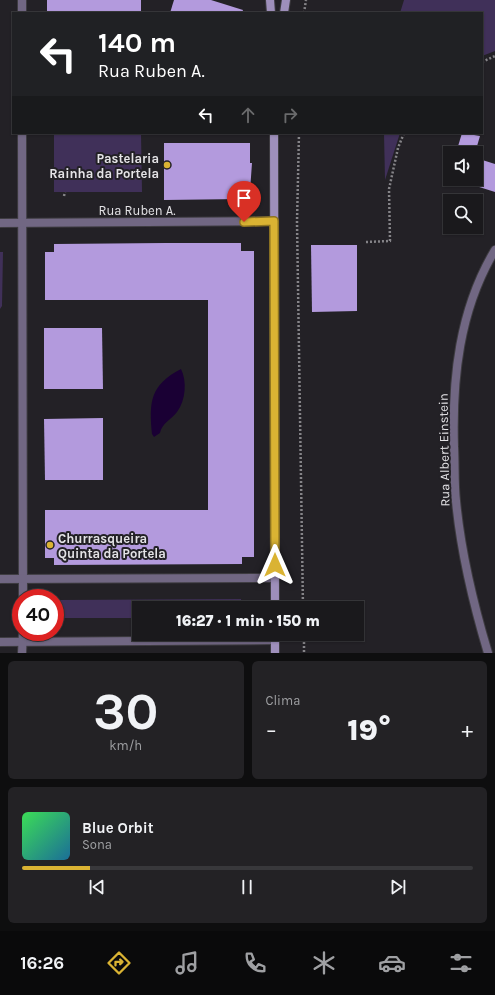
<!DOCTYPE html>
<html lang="pt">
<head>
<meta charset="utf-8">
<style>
	:root { --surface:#1a191c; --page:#232225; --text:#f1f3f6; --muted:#9fa0a3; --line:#38383b; --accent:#dab333 }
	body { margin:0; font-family:Karla,sans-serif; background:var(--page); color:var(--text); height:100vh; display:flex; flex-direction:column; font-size:15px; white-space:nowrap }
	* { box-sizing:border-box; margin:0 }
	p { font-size:13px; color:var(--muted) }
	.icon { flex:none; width:22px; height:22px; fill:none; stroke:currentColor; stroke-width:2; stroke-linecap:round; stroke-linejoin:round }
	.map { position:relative; height:653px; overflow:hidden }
	.panel { display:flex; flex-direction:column; gap:8px; padding:8px; background:#0e0e0f; flex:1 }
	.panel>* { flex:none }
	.hud { position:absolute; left:12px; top:12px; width:471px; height:122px; border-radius:0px; box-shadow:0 1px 3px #0004,0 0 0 1px var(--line); background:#202124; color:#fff; overflow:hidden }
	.controls { position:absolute; left:443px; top:146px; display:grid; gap:8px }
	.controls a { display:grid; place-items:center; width:40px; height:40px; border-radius:0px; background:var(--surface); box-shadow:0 1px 3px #0004,0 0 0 1px var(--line); font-size:20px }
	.speed { position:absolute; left:12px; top:589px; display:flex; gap:8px; font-size:20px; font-weight:700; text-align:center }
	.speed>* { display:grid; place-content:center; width:52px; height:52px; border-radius:50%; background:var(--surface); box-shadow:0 1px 3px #0004,0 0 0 1px var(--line); line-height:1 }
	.speed .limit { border:6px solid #d22; background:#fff; color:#111 }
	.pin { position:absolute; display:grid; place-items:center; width:34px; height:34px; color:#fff; margin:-41px -17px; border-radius:50% 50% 50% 0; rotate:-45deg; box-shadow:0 0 4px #0007 }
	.pin .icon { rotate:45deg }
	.me { position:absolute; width:44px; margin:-22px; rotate:0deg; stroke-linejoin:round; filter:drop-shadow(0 0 3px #0008) }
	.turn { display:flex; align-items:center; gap:14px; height:84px; padding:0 20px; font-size:18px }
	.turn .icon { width:52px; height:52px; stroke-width:2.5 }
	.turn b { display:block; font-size:28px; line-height:34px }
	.lanes { display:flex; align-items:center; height:38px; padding:0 20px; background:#0003; justify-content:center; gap:20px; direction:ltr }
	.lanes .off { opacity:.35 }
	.big { font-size:30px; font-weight:800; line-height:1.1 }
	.panel .card { flex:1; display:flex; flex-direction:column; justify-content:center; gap:6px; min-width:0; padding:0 14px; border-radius:6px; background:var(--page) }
	.panel .dial { align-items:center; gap:0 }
	.dial b { font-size:52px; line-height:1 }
	.song { display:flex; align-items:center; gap:12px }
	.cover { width:48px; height:48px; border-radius:6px; background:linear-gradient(135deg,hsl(130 70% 55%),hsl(200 70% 35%)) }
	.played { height:4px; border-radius:2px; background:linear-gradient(90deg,var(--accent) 15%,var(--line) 15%) }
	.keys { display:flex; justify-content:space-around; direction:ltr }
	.heat { display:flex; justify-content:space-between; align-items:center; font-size:22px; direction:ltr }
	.panel .tiles { flex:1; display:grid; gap:8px; grid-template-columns:1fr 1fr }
	.card:last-child { grid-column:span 2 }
	.trip { position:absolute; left:132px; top:601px; width:232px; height:40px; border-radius:0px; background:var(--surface); box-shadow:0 1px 3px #0004,0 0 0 1px var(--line); font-weight:800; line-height:40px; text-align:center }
	.menu { display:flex; height:64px; justify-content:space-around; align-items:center; background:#0a0a0b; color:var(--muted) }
	.menu .icon { width:28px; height:28px }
	.menu .on { color:var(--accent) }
	.menu b { font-size:18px; color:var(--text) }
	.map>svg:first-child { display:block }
	.green { fill:#403059 }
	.water { fill:#1a0034 }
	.building { fill:#b39add }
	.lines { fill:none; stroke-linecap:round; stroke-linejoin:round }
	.street-casing { stroke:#3e3c41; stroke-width:10 }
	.secondary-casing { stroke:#3e3c41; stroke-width:10 }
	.path { stroke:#858488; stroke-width:2.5; stroke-dasharray:2 2; stroke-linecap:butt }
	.street { stroke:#716783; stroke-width:8 }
	.secondary { stroke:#9e8fbb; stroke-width:8 }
	.route-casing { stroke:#8e7421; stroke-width:10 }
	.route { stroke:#dab333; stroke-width:7 }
	.poi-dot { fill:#dab333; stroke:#232126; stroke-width:1.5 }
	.labels { text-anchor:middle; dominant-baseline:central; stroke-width:4; stroke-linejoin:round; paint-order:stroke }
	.poi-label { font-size:13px; font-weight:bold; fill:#e5e4e7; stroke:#232126; text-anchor:end }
	.street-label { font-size:13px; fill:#e5e4e7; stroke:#232126 }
</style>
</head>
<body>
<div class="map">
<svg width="495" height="653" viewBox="0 0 495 653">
	<rect width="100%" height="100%" fill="#232126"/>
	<g class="green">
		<polygon points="404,0 495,0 495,51 482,56 482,13 400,13"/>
		<polygon points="54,133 141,133 142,192 54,192"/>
		<polygon points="384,133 400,133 385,180"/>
		<polygon points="0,252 3,252 2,306 0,309"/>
		<polygon points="241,599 241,608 139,608 139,618 56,618 56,600"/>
	</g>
	<path class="water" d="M181,369C187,381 186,400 177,412C171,420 162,423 160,433L154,437L152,434C149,402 150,385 181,369Z"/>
	<g class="building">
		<rect x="47" y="0" width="94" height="13"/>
		<polygon points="174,0 211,0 243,10 242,13 170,13"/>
		<polygon points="462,133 480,136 475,153 456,153"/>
		<polygon points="164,143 250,143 250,163 252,163 250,191 241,191 241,199 164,200"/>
		<polygon points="476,158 495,164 495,192 476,186"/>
		<polygon points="165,243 241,243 241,251 254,251 254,557 242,557 242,564 54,565 54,558 45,558 45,510 208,510 208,300 45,300 45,252 54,252 54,244"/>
		<polygon points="311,245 357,245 357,311 312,312"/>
		<polygon points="44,328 102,328 103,389 44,389"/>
		<polygon points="103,418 103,480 45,480 44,419"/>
	</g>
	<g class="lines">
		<g class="street-casing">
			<g id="street">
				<polyline points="22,0 22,13"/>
				<polyline points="22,133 23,598"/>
				<polyline points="0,223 274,221"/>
				<polyline points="0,579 275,578"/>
				<polyline points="0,642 275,640"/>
				<polyline points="22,653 23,632"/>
				<path d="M488,653C473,603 461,553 456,501C454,483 455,465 454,447C452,379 459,310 495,250"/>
			</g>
		</g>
		<g class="secondary-casing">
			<g id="secondary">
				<polyline points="270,0 271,13"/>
				<polyline points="284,13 286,0"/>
				<polyline points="274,133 275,608"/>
				<polyline points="275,634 275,653"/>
			</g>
		</g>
		<g class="path">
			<polyline points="304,13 306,0"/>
			<polyline points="482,62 495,56"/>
			<polyline points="299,133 297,222 303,608"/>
			<polyline points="64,196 65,192"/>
			<polyline points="366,242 390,241 389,189 398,148 404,133"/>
			<polyline points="304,634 304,653"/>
		</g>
		<use href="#street" class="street"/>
		<use href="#secondary" class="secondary"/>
	</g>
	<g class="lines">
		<g class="route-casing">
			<polyline id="route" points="244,222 274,221 275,565"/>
		</g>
		<use href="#route" class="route"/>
	</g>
	<g class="poi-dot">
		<circle cx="167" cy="165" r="4"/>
		<circle cx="50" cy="545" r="4"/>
	</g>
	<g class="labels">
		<g class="poi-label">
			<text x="159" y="158">Pastelaria<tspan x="159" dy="15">Rainha da Portela</tspan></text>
			<text x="58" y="538" text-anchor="start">Churrasqueira<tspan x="58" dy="15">Quinta da Portela</tspan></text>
		</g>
		<g class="street-label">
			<text x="137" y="210">Rua Ruben A.</text>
			<text transform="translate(444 450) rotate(-91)">Rua Albert Einstein</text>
		</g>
	</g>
</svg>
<div class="controls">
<a><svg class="icon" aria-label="sound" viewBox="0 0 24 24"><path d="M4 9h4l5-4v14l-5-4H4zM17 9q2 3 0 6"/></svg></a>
<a><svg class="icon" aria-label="search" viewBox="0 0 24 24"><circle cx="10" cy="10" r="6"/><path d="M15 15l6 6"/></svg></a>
</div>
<div class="speed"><div class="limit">40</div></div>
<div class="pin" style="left:244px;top:222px;background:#d93025"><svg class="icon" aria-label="arrive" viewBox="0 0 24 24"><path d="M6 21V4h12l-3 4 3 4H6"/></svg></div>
<svg class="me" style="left:275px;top:565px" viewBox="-20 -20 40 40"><path d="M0-17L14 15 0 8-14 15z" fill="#dab333" stroke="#fff" stroke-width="4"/></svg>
<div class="trip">16:27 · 1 min · 150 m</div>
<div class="hud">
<div class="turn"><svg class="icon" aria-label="left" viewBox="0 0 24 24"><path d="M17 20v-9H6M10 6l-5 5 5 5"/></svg><div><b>140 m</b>Rua Ruben A.</div></div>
<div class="lanes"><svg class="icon" aria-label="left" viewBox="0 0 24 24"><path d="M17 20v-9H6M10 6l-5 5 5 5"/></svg><svg class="icon off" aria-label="ahead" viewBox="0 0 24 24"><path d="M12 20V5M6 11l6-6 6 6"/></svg><svg class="icon off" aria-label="right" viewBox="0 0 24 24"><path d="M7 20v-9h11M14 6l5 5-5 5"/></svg></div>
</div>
</div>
<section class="panel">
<div class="tiles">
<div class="card dial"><b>30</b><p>km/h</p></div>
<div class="card"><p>Clima</p>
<div class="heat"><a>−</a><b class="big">19°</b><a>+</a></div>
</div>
<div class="card">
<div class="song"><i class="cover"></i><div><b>Blue Orbit</b><p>Sona</p></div></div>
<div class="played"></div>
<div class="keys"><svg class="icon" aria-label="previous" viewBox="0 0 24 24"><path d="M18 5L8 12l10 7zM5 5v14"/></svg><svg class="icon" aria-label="pause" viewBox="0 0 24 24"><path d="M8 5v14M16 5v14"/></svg><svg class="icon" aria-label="next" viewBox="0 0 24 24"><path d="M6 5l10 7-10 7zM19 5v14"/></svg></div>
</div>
</div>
</section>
<nav class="menu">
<b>16:26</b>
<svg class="icon on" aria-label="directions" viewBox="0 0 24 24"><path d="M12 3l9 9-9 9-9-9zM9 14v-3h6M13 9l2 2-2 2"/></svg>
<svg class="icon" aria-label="music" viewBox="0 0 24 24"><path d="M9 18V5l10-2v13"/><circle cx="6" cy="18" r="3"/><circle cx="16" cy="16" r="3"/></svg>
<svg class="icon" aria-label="phone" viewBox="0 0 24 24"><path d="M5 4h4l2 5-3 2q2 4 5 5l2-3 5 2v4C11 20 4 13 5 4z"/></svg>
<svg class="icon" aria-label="climate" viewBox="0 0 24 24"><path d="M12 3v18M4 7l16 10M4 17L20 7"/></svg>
<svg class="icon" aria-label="car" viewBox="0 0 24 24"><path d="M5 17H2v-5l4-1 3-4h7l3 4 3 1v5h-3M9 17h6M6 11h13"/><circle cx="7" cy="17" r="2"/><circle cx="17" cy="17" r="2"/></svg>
<svg class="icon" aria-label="filters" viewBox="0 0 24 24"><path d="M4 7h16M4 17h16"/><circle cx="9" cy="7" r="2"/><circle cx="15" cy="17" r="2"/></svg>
</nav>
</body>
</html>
